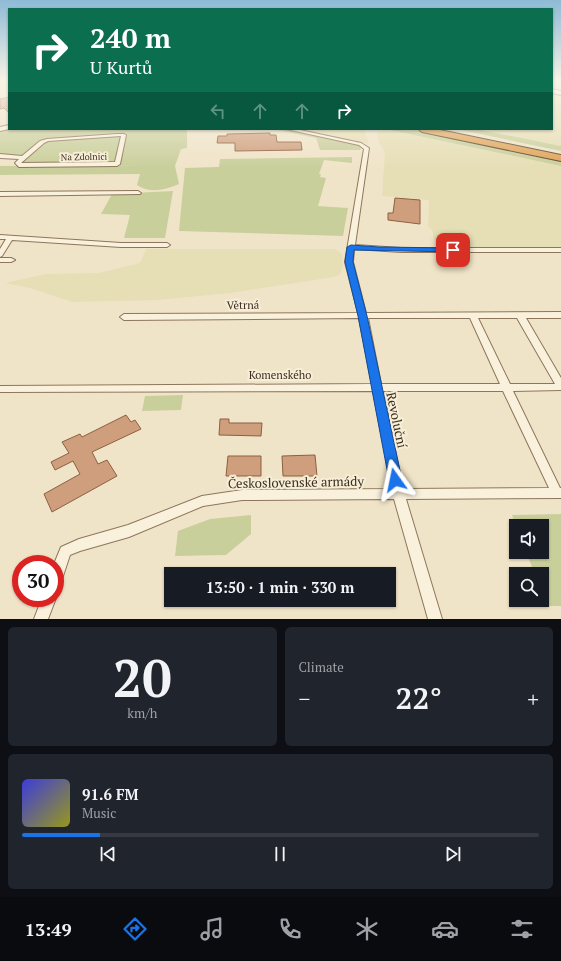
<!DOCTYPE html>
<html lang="en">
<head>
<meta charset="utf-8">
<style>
	:root { --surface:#171b24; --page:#20242c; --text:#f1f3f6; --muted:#9ea1a6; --line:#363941; --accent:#1a73e8 }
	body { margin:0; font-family:"PT Serif",serif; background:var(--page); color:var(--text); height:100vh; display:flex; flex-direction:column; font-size:15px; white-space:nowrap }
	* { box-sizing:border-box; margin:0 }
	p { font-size:13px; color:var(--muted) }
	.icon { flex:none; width:22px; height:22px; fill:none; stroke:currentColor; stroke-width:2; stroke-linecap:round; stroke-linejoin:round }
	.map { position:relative; height:619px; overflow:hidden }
	.details { display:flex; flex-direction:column; gap:8px; padding:8px; background:#0d0f14; flex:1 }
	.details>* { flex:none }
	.banner { position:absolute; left:8px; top:8px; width:545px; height:122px; border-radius:0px; box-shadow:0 1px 3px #0004; background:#0b6e4f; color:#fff; overflow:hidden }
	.fabs { position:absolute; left:509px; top:519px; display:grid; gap:8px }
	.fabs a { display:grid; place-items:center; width:40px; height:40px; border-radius:0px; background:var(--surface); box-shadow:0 1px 3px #0004; font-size:20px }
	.speed { position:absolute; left:12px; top:555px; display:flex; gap:8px; font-size:20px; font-weight:700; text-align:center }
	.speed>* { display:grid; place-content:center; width:52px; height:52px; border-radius:50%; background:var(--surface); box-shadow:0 1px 3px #0004; line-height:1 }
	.speed .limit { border:6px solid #d22; background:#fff; color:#111 }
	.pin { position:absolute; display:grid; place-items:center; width:34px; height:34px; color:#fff; margin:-17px; border-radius:8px; box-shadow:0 2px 6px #0006 }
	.me { position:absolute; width:44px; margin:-22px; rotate:348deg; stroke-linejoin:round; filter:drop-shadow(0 0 3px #0008) }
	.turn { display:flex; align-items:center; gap:14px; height:84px; padding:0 16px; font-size:18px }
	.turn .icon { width:52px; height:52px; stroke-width:2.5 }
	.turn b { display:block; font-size:28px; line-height:34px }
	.lanes { display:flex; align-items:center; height:38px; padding:0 16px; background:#0003; justify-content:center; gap:20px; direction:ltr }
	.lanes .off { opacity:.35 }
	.big { font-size:30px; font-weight:700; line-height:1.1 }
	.details .card { flex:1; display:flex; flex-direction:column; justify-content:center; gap:6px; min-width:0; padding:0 14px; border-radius:6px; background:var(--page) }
	.details .dial { align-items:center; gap:0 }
	.dial b { font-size:52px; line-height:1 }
	.song { display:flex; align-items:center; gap:12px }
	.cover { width:48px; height:48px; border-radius:6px; background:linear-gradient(135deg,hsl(240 70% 55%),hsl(60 70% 35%)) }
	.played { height:4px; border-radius:2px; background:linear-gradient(90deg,var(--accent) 15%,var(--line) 15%) }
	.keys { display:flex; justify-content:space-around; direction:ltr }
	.heat { display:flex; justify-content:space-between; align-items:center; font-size:22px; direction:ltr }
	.details .tiles { flex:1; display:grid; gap:8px; grid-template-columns:1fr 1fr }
	.card:last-child { grid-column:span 2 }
	.trip { position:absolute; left:164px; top:567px; width:232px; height:40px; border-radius:0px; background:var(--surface); box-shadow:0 1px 3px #0004; font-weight:700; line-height:40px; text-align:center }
	.tab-bar { display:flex; height:64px; justify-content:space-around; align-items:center; background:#090b0e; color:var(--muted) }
	.tab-bar .icon { width:28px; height:28px }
	.tab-bar .active { color:var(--accent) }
	.tab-bar b { font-size:18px; color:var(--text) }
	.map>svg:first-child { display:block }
	.farmland { fill:#e6deb5 }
	.green { fill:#c9cf9b }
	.building { fill:#cf9f7d; stroke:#8d5f41 }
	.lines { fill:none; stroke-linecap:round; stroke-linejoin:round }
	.minor-casing { stroke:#8d765c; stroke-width:2 }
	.tertiary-casing { stroke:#8d765c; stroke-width:2 }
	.secondary-casing { stroke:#6f573f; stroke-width:2 }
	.motorway-casing { stroke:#5b4430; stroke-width:2 }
	.minor { fill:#faf1dc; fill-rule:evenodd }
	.tertiary { fill:#faf1dc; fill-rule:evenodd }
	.secondary { fill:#faf1dc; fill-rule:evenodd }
	.motorway { fill:#e0a458; fill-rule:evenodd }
	.route { fill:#1a73e8; stroke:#114b97 }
	.labels { text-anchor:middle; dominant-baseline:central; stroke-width:4; stroke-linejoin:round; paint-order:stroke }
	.far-street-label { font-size:9px; fill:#3d2e20; stroke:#f7eed8 }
	.street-label { font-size:11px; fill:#3d2e20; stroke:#f7eed8 }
	.near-street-label { font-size:13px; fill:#3d2e20; stroke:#f7eed8 }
</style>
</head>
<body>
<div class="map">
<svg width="561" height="619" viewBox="0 0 561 619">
	<rect width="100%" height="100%" fill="#f0e4c8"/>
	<g class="farmland">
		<polygon points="552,92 561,94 561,146 480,129 552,129"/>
		<polygon points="297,129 364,129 369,144"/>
		<polygon points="378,131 393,131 561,166 561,248 436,248 432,230 428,226 429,200 382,196 385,152 379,143 377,134"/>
		<polygon points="146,249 335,249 342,254 343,267 340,274 334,277 230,293 157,300 72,302 30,288 5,283 46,274 99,273 140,263"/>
	</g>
	<g class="green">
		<path d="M187,129V148L181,149L175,166L179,184C165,190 150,194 137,185L140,174L0,175V166L143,165H120L127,133L41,140L22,155H0V130Z"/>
		<polygon points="272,129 282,129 356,144 361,147 360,150 320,150 316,138"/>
		<polygon points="385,129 412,129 561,161 561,166"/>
		<polygon points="456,129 477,129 561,146 561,151"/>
		<polygon points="116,136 121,137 115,161 112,163 21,163 46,141"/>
		<polygon points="352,157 352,163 324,160 319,174 321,174 320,177 326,178 318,206 348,208 343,236 179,231 185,168 219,167 220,159"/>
		<polygon points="173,191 165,238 124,238 130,215 101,214 112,194"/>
		<polygon points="183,395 181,410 142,411 145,396"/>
		<polygon points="561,514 561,606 548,606 542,592 542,574 535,574 526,552 542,552 542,526 516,526 512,515"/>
		<polygon points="251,515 251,534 226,555 175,556 178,531 210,519"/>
	</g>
	<g class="building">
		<polygon points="9,97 9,113 4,108 0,109 0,99"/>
		<polygon points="270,133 270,135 276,135 277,142 301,142 302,150 235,151 235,143 217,143 218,136 227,136 227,134"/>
		<polygon points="395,198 420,200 420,224 388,220 388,213 393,213"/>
		<polygon points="126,415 131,422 135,420 141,429 92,452 98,464 107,460 117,476 52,512 44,494 80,474 73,461 55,470 51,462 69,453 62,442 80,434 82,437"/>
		<polygon points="220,419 229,419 229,423 262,423 261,436 219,435"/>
		<polygon points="315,455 317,476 283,476 282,456"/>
		<polygon points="228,456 261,456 261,476 226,476"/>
	</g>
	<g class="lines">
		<g class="minor-casing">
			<g id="minor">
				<path d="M286,129H295L361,143L369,148L355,245L401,248H561V252H401L354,249L353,262L366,313L561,312V318H526L561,378V390L513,391L560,488H561V498L406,499L442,619H428L394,499L242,500L203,506L129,537L80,551L70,555L60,585L55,587L54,564L61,547L79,539L128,525L202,496L242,490L392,489L373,391L0,392V386L372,384L359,318L124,320L120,317L124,314L358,313L345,262L364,149L359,145ZM368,318H470L500,384H381ZM478,318H517L555,384H510ZM383,391H503L549,488L403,489Z"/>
				<path d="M117,134H124L126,135L120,164L117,166L19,167L15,163L19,159L0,158V154L22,156L40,141L47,139ZM121,136L115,162L21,163L44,143L48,141Z"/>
				<polygon points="138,191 141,193 140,194 0,196 0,192"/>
				<polygon points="0,235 121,243 167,243 170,245 167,247 121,247 12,240 2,256 0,257 0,249 6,239 0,239"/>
				<polygon points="0,258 11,258 15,260 11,262 0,262"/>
				<polygon points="55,596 56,598 48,619 34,619 42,598 55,598"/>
			</g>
		</g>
		<g class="tertiary-casing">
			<polygon id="tertiary" points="9,125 9,129 0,131 0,127"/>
		</g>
		<g class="secondary-casing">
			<polygon id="secondary" points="552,89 561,91 561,95 552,93"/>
		</g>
		<g class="motorway-casing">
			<polygon id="motorway" points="418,129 435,129 561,155 561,161 422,132"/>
		</g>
		<use href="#minor" class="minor"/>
		<use href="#tertiary" class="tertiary"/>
		<use href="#secondary" class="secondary"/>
		<use href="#motorway" class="motorway"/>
	</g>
	<linearGradient id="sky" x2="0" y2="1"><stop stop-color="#8fbad6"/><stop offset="0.48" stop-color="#f8f3e6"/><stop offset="1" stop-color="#f8f3e6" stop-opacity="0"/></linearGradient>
	<rect width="561" height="168" fill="url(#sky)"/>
	<polygon class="route" points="351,245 379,247 453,248 457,250 453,252 354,250 353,262 367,316 402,480 400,483 395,485 391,483 389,480 358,316 345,262 347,247"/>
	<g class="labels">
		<g class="far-street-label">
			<text transform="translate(84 157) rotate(-1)">Na Zdolnici</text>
		</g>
		<g class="street-label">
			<text transform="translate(243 305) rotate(-1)">Větrná</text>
			<text x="280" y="375">Komenského</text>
		</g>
		<g class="near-street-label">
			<text transform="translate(397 420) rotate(78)">Revoluční</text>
			<text transform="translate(296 482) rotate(-1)">Československé armády</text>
		</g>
	</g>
</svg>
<div class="fabs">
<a><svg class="icon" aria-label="sound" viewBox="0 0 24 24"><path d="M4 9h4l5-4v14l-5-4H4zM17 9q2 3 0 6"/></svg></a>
<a><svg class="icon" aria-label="search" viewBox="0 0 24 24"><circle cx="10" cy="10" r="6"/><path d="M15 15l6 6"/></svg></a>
</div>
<div class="speed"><div class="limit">30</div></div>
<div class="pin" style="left:453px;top:250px;background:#d93025"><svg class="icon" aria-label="arrive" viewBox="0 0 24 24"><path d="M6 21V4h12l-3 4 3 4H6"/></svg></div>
<svg class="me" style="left:395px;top:480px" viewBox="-20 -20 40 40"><path d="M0-17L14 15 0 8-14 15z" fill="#1a73e8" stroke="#fff" stroke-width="4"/></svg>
<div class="trip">13:50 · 1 min · 330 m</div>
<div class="banner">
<div class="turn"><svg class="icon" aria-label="right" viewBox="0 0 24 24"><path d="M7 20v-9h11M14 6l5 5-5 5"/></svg><div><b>240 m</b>U Kurtů</div></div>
<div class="lanes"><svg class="icon off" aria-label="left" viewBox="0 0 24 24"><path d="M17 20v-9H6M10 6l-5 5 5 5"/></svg><svg class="icon off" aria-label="ahead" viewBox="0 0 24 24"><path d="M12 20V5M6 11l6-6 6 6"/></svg><svg class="icon off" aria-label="ahead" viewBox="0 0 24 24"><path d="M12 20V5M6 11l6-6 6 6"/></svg><svg class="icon" aria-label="right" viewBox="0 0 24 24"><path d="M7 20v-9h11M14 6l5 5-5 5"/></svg></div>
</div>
</div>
<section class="details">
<div class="tiles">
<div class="card dial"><b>20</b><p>km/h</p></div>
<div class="card"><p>Climate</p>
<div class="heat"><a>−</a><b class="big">22°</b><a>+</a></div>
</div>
<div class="card">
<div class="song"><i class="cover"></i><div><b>91.6 FM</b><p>Music</p></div></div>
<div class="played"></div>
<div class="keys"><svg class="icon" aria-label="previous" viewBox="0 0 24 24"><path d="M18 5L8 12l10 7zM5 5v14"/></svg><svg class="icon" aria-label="pause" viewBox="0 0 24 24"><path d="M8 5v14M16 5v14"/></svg><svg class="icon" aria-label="next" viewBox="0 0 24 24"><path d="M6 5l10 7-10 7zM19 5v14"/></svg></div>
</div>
</div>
</section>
<nav class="tab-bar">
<b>13:49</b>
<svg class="icon active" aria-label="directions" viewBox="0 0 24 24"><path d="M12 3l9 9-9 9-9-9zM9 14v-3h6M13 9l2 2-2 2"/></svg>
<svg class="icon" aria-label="music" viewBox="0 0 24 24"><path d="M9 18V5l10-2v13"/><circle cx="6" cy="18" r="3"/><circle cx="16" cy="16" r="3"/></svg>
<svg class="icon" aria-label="phone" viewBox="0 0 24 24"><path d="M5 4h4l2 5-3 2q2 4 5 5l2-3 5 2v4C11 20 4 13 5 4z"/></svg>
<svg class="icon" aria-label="climate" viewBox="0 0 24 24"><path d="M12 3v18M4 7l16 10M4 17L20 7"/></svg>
<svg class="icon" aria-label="car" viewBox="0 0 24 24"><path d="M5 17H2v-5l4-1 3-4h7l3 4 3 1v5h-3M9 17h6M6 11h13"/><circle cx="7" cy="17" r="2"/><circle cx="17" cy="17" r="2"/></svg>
<svg class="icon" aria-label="filters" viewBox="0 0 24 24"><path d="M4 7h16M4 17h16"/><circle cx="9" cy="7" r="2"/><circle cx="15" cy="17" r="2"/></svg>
</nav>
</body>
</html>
